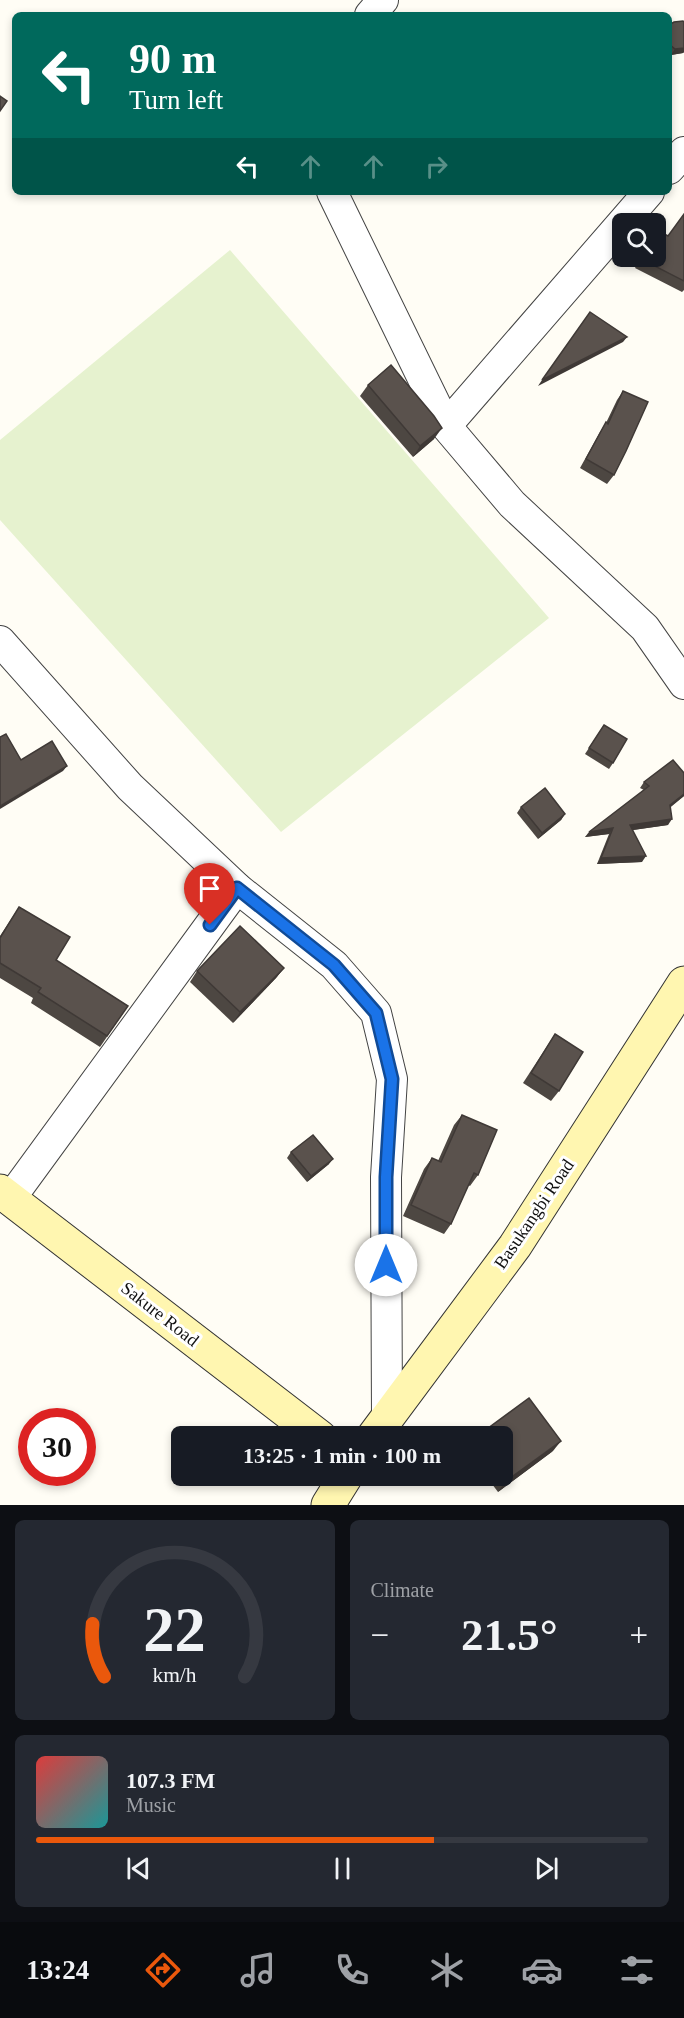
<!DOCTYPE html>
<html lang="en">
<head>
<meta charset="utf-8">
<style>
	:root { --surface:#171b24; --page:#242831; --text:#f1f3f6; --muted:#9ea1a6; --line:#363941; --accent:#ea580c }
	body { margin:0; font-family:Georgia,serif; background:var(--page); color:var(--text); height:100vh; display:flex; flex-direction:column; font-size:22px; white-space:nowrap }
	* { box-sizing:border-box; margin:0 }
	p { font-size:20px; color:var(--muted) }
	.icon { flex:none; width:33px; height:33px; fill:none; stroke:currentColor; stroke-width:2; stroke-linecap:round; stroke-linejoin:round }
	.map { position:relative; height:1505px; overflow:hidden }
	.side { display:flex; flex-direction:column; gap:15px; padding:15px; background:#0d0f14; flex:1 }
	.side>* { flex:none }
	.hud { position:absolute; left:12px; top:12px; width:660px; height:183px; border-radius:9px; box-shadow:0 3px 9px #0003; background:#00695c; color:#fff; overflow:hidden }
	.buttons { position:absolute; left:612px; top:213px; display:grid; gap:12px }
	.buttons a { display:grid; place-items:center; width:54px; height:54px; border-radius:9px; background:var(--surface); box-shadow:0 3px 9px #0003; font-size:30px }
	.speed { position:absolute; left:18px; top:1408px; display:flex; gap:12px; font-size:30px; font-weight:700; text-align:center }
	.speed>* { display:grid; place-content:center; width:78px; height:78px; border-radius:50%; background:var(--surface); box-shadow:0 3px 9px #0003; line-height:1 }
	.speed .limit { border:9px solid #d22; background:#fff; color:#111 }
	.pin { position:absolute; display:grid; place-items:center; width:51px; height:51px; color:#fff; margin:-62px -26px; border-radius:50% 50% 50% 0; rotate:-45deg; box-shadow:0 0 6px #0007 }
	.pin .icon { rotate:45deg }
	.me { position:absolute; width:66px; margin:-33px; rotate:0deg; stroke-linejoin:round; filter:drop-shadow(0 0 4px #0008) }
	.turn { display:flex; align-items:center; gap:21px; height:126px; padding:0 18px; font-size:27px }
	.turn .icon { width:78px; height:78px; stroke-width:2.5 }
	.turn b { display:block; font-size:42px; line-height:51px }
	.lanes { display:flex; align-items:center; height:57px; padding:0 18px; background:#0003; justify-content:center; gap:30px; direction:ltr }
	.lanes .off { opacity:.35 }
	.big { font-size:45px; font-weight:700; line-height:1.1 }
	.side .widget { flex:1; display:flex; flex-direction:column; justify-content:center; gap:9px; min-width:0; padding:0 21px; border-radius:9px; background:var(--page) }
	.side .dial { align-items:center; gap:0 }
	.dial svg { height:156px; overflow:visible; fill:none; stroke:var(--line); stroke-width:7; stroke-linecap:round; text-anchor:middle }
	.dial text { fill:var(--text); stroke:none }
	.song { display:flex; align-items:center; gap:18px }
	.cover { width:72px; height:72px; border-radius:9px; background:linear-gradient(135deg,hsl(0 70% 55%),hsl(180 70% 35%)) }
	.played { height:6px; border-radius:3px; background:linear-gradient(90deg,var(--accent) 65%,var(--line) 65%) }
	.keys { display:flex; justify-content:space-around; direction:ltr }
	.heat { display:flex; justify-content:space-between; align-items:center; font-size:33px; direction:ltr }
	.side .tiles { flex:1; display:grid; gap:15px; grid-template-columns:1fr 1fr }
	.widget:last-child { grid-column:span 2 }
	.trip { position:absolute; left:171px; top:1426px; width:342px; height:60px; border-radius:9px; background:var(--surface); box-shadow:0 3px 9px #0003; font-weight:700; line-height:60px; text-align:center }
	.dock { display:flex; height:96px; justify-content:space-around; align-items:center; background:#090b0e; color:var(--muted) }
	.dock .icon { width:42px; height:42px }
	.dock .active { color:var(--accent) }
	.dock b { font-size:27px; color:var(--text) }
	.map>svg:first-child { display:block }
	.pitch { fill:#e6f2cf }
	.lines { fill:none; stroke-linecap:round; stroke-linejoin:round }
	.street-casing { stroke:#444; stroke-width:32 }
	.secondary-casing { stroke:#333; stroke-width:35 }
	.street { stroke:#fff; stroke-width:30 }
	.secondary { stroke:#fff6b0; stroke-width:33 }
	.wall { fill:#4d4742 }
	.shaded-wall { fill:#3f3936 }
	.building { fill:#5a524d; stroke:#3f3936; stroke-width:1.5 }
	.route-casing { stroke:#114b97; stroke-width:15 }
	.route { stroke:#1a73e8; stroke-width:10 }
	.labels { text-anchor:middle; dominant-baseline:central; stroke-width:6; stroke-linejoin:round; paint-order:stroke }
	.street-label { font-size:18px; fill:#111; stroke:#fff }
</style>
</head>
<body>
<div class="map">
<svg width="684" height="1505" viewBox="0 0 684 1505">
	<rect width="100%" height="100%" fill="#fffdf5"/>
	<polygon class="pitch" points="230,250 549,618 281,832 0,520 0,440"/>
	<g class="lines">
		<g class="street-casing">
			<g id="street">
				<polyline points="370,15 383,0"/>
				<polyline points="669,169 684,152"/>
				<polyline points="332,192 446,426 512,504 645,628 684,684"/>
				<polyline points="446,426 649,192"/>
				<polyline points="0,641 130,787 237,888 334,965 376,1013 392,1079 386,1177 387,1418"/>
				<polyline points="10,1199 237,888"/>
			</g>
		</g>
		<g class="secondary-casing">
			<g id="secondary">
				<polyline points="0,1191 320,1437"/>
				<polyline points="373,1437 515,1246 684,983"/>
				<polyline points="328,1505 346,1476"/>
			</g>
		</g>
		<use href="#street" class="street"/>
		<use href="#secondary" class="secondary"/>
	</g>
	<g class="wall">
		<polygon points="684,22 684,52 683,53 671,55 669,53 669,25"/>
		<polygon points="684,214 684,290 682,292 635,268 641,256 656,256"/>
		<polygon points="368,385 434,439 413,457 360,396"/>
		<polygon points="623,391 614,475 607,484 580,468 600,432 606,423 617,400"/>
		<polygon points="604,725 613,763 609,769 585,754"/>
		<polygon points="684,773 684,796 670,807 668,825 633,830 642,862 597,864 609,834 585,837 644,790 640,788 644,782"/>
		<polygon points="521,807 565,814 561,820 538,839 517,813"/>
		<polygon points="19,907 56,960 128,1006 100,1047 31,1003 33,998 0,978 0,936"/>
		<polygon points="284,968 276,978 233,1023 190,982 197,971"/>
		<polygon points="555,1034 559,1091 551,1101 523,1083"/>
		<polygon points="462,1115 478,1175 470,1186 468,1185 451,1224 444,1234 403,1216 424,1169 432,1158 438,1161 454,1125"/>
		<polygon points="291,1152 329,1164 307,1182 287,1158"/>
		<polygon points="553,1451 498,1492 486,1476 502,1476"/>
	</g>
	<g class="shaded-wall">
		<polygon points="684,48 684,52 683,53 671,55 675,49"/>
		<polygon points="627,337 623,342 538,386 542,380"/>
		<polygon points="442,428 434,439 413,457 420,446"/>
		<polygon points="67,766 63,771 0,809 0,806"/>
		<polygon points="684,794 684,796 666,811 670,805"/>
		<polygon points="565,814 561,820 538,839 542,833"/>
		<polygon points="672,819 668,825 626,831 630,825"/>
		<polygon points="613,828 609,834 585,837 589,832"/>
		<polygon points="646,856 642,862 597,864 601,858"/>
		<polygon points="284,968 276,978 233,1023 240,1012"/>
		<polygon points="333,1159 329,1164 307,1182 311,1176"/>
		<polygon points="561,1441 553,1451 498,1492 505,1482"/>
	</g>
	<g class="building">
		<polygon points="683,21 684,22 684,48 675,49 669,44 669,25 674,22"/>
		<polygon points="0,96 7,101 0,111"/>
		<polygon points="684,214 684,281 641,259 643,256 656,256 656,232 657,230 668,236"/>
		<polygon points="590,312 627,337 542,380"/>
		<polygon points="391,365 434,416 442,428 420,446 368,385"/>
		<polygon points="623,391 648,402 626,451 614,475 586,459 606,422 608,424"/>
		<polygon points="604,725 627,739 613,763 589,748"/>
		<polygon points="6,734 21,760 52,741 67,766 0,806 0,737"/>
		<polygon points="673,760 684,773 684,794 670,805 672,819 630,825 646,856 601,858 613,828 589,832 649,786 644,782"/>
		<polygon points="545,788 565,814 542,833 521,807"/>
		<polygon points="19,907 70,937 56,960 128,1006 107,1036 38,992 41,988 0,963 0,938"/>
		<polygon points="240,926 284,968 240,1012 197,971"/>
		<polygon points="555,1034 583,1052 559,1091 531,1073"/>
		<polygon points="462,1115 497,1130 478,1175 474,1173 451,1224 411,1205 432,1158 441,1162"/>
		<polygon points="313,1135 333,1159 311,1176 291,1152"/>
		<polygon points="529,1398 561,1441 505,1482 501,1476 502,1476 502,1437 476,1437"/>
	</g>
	<g class="lines">
		<g class="route-casing">
			<polyline id="route" points="210,925 237,888 334,965 376,1013 392,1079 386,1177 386,1265"/>
		</g>
		<use href="#route" class="route"/>
	</g>
	<g class="labels">
		<g class="street-label">
			<text transform="translate(534 1214) rotate(-56)">Basukangbi Road</text>
			<text transform="translate(160 1314) rotate(38)">Sakure Road</text>
		</g>
	</g>
</svg>
<div class="buttons">
<a><svg class="icon" aria-label="search" viewBox="0 0 24 24"><circle cx="10" cy="10" r="6"/><path d="M15 15l6 6"/></svg></a>
</div>
<div class="speed"><div class="limit">30</div></div>
<div class="pin" style="left:210px;top:925px;background:#d93025"><svg class="icon" aria-label="arrive" viewBox="0 0 24 24"><path d="M6 21V4h12l-3 4 3 4H6"/></svg></div>
<svg class="me" style="left:386px;top:1265px" viewBox="-20 -20 40 40"><circle r="19" fill="#fff"/><path d="M0-13L10 11 0 6-10 11z" fill="#1a73e8"/></svg>
<div class="trip">13:25 · 1 min · 100 m</div>
<div class="hud">
<div class="turn"><svg class="icon" aria-label="left" viewBox="0 0 24 24"><path d="M17 20v-9H6M10 6l-5 5 5 5"/></svg><div><b>90 m</b>Turn left</div></div>
<div class="lanes"><svg class="icon" aria-label="left" viewBox="0 0 24 24"><path d="M17 20v-9H6M10 6l-5 5 5 5"/></svg><svg class="icon off" aria-label="ahead" viewBox="0 0 24 24"><path d="M12 20V5M6 11l6-6 6 6"/></svg><svg class="icon off" aria-label="ahead" viewBox="0 0 24 24"><path d="M12 20V5M6 11l6-6 6 6"/></svg><svg class="icon off" aria-label="right" viewBox="0 0 24 24"><path d="M7 20v-9h11M14 6l5 5-5 5"/></svg></div>
</div>
</div>
<section class="side">
<div class="tiles">
<div class="widget dial"><svg viewBox="0 0 100 80">
<path d="M14 69A42 42 0 1 1 86 69"/>
<path d="M14 69A42 42 0 0 1 8 42" stroke="#ea580c"/>
<text x="50" y="56" font-size="32" font-weight="700">22</text>
<text x="50" y="72" font-size="11">km/h</text>
</svg></div>
<div class="widget"><p>Climate</p>
<div class="heat"><a>−</a><b class="big">21.5°</b><a>+</a></div>
</div>
<div class="widget">
<div class="song"><i class="cover"></i><div><b>107.3 FM</b><p>Music</p></div></div>
<div class="played"></div>
<div class="keys"><svg class="icon" aria-label="previous" viewBox="0 0 24 24"><path d="M18 5L8 12l10 7zM5 5v14"/></svg><svg class="icon" aria-label="pause" viewBox="0 0 24 24"><path d="M8 5v14M16 5v14"/></svg><svg class="icon" aria-label="next" viewBox="0 0 24 24"><path d="M6 5l10 7-10 7zM19 5v14"/></svg></div>
</div>
</div>
</section>
<nav class="dock">
<b>13:24</b>
<svg class="icon active" aria-label="directions" viewBox="0 0 24 24"><path d="M12 3l9 9-9 9-9-9zM9 14v-3h6M13 9l2 2-2 2"/></svg>
<svg class="icon" aria-label="music" viewBox="0 0 24 24"><path d="M9 18V5l10-2v13"/><circle cx="6" cy="18" r="3"/><circle cx="16" cy="16" r="3"/></svg>
<svg class="icon" aria-label="phone" viewBox="0 0 24 24"><path d="M5 4h4l2 5-3 2q2 4 5 5l2-3 5 2v4C11 20 4 13 5 4z"/></svg>
<svg class="icon" aria-label="climate" viewBox="0 0 24 24"><path d="M12 3v18M4 7l16 10M4 17L20 7"/></svg>
<svg class="icon" aria-label="car" viewBox="0 0 24 24"><path d="M5 17H2v-5l4-1 3-4h7l3 4 3 1v5h-3M9 17h6M6 11h13"/><circle cx="7" cy="17" r="2"/><circle cx="17" cy="17" r="2"/></svg>
<svg class="icon" aria-label="filters" viewBox="0 0 24 24"><path d="M4 7h16M4 17h16"/><circle cx="9" cy="7" r="2"/><circle cx="15" cy="17" r="2"/></svg>
</nav>
</body>
</html>
